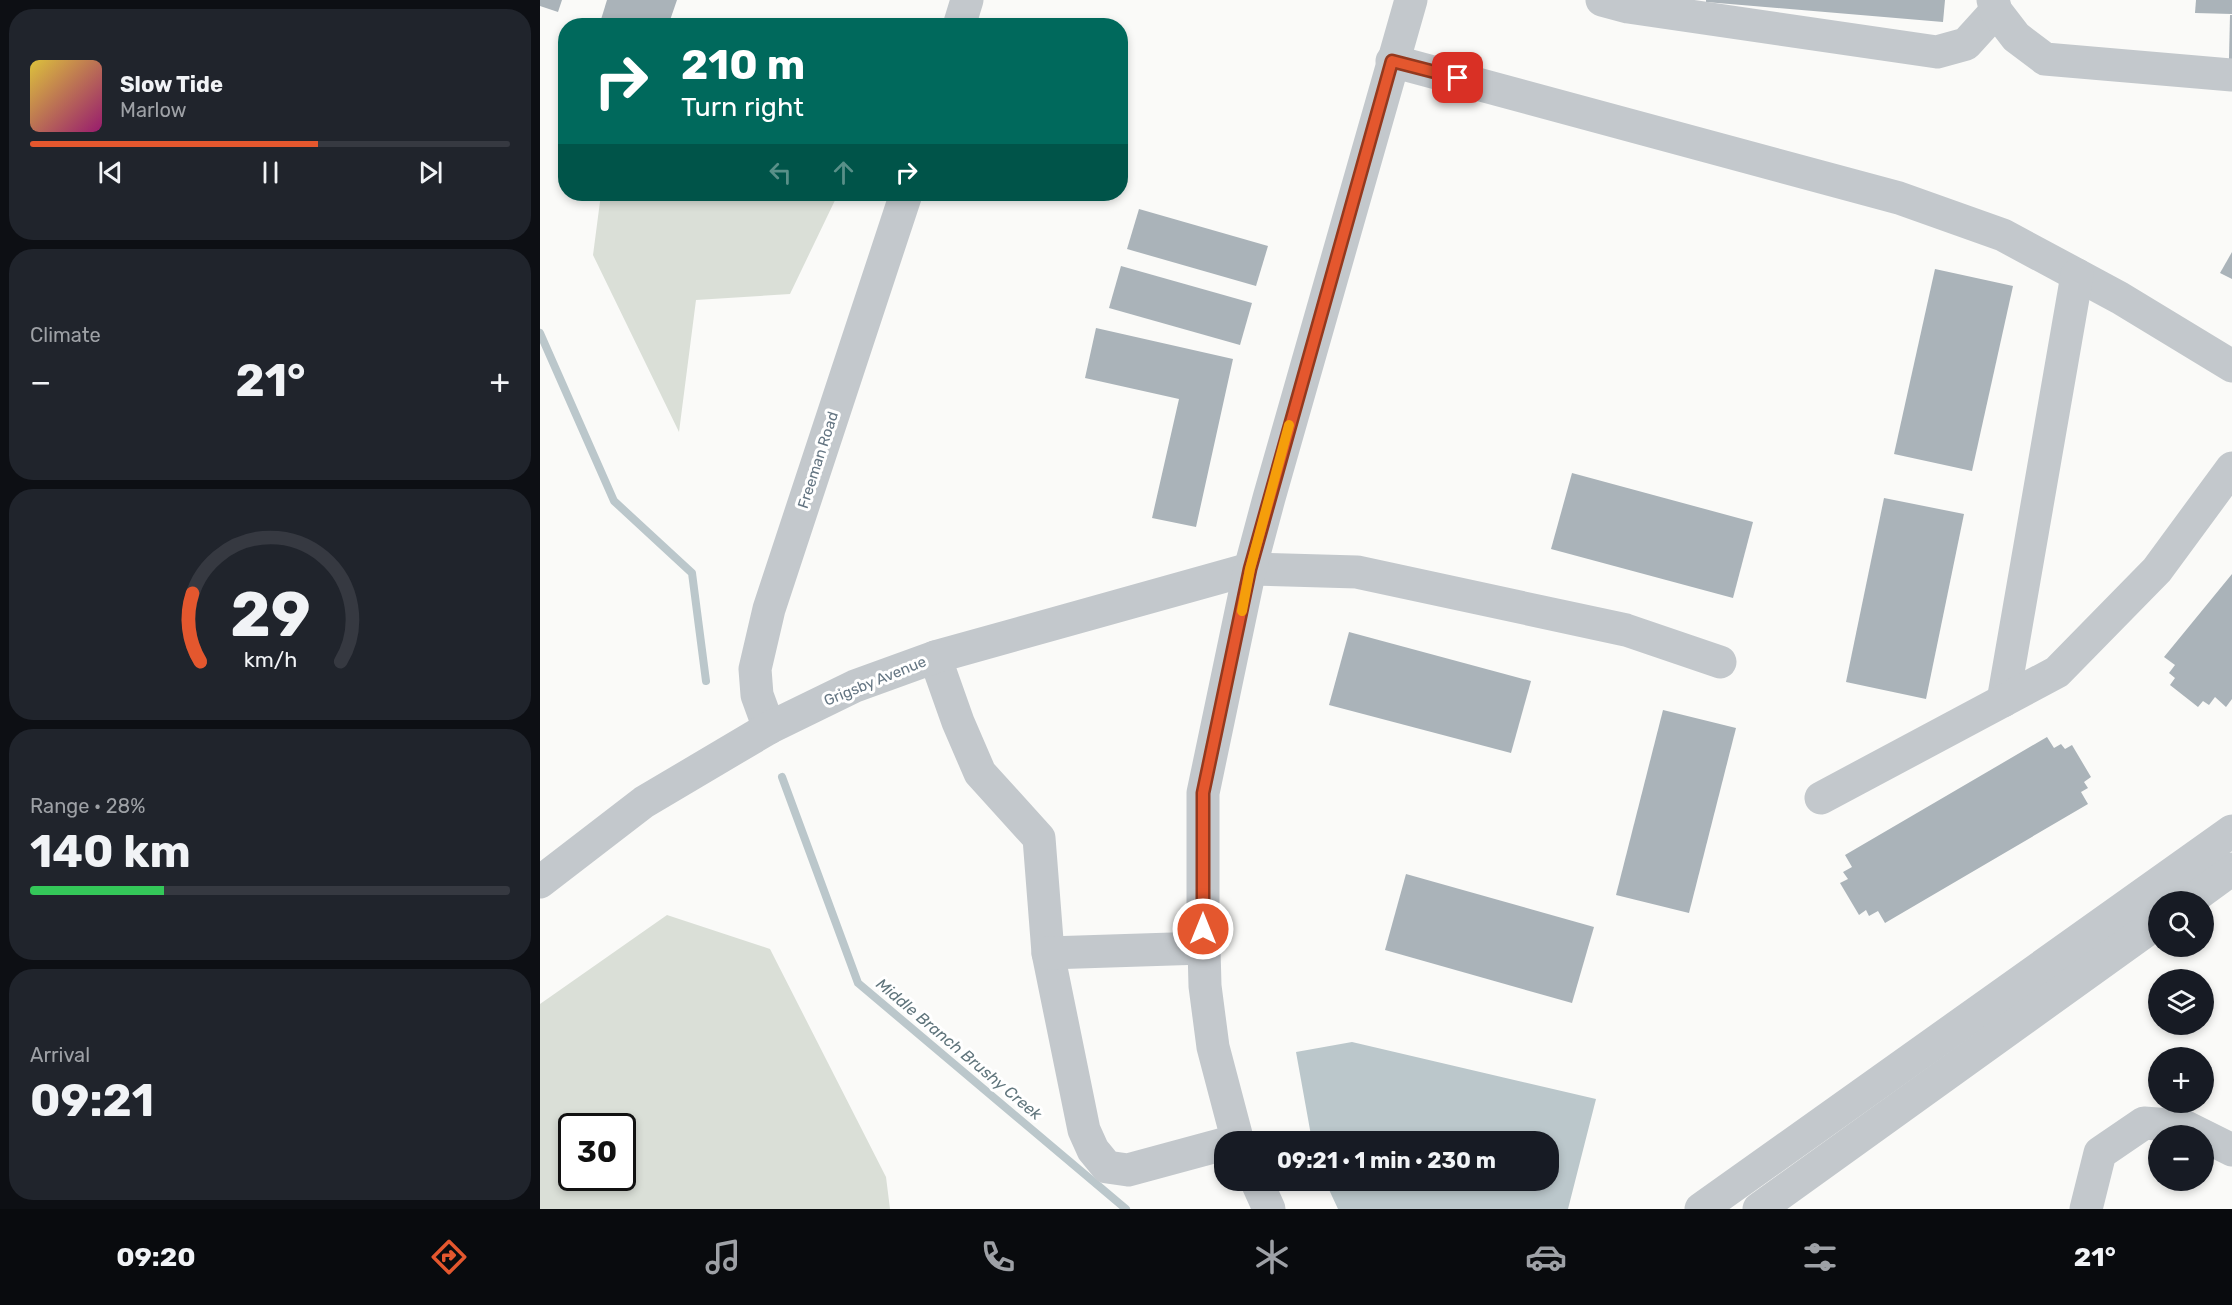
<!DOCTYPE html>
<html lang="en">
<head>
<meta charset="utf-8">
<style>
	:root { --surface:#171b24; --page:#20242c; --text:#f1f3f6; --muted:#9ea1a6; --line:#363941; --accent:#e4572e }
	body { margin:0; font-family:Rubik,sans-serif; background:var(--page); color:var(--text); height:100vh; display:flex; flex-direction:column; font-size:22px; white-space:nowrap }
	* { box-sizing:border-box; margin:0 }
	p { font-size:20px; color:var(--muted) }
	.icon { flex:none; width:33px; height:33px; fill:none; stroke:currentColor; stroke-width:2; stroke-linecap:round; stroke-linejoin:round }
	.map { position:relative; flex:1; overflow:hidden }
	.panel { display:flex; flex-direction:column; gap:9px; padding:9px; background:#0d0f14; width:540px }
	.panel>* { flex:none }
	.guide { position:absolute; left:18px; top:18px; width:570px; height:183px; border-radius:24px; box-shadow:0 3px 9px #0003; background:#00695c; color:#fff; overflow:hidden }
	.tools { position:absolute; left:1608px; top:891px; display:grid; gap:12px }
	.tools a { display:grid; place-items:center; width:66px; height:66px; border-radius:50%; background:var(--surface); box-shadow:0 3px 9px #0003; font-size:30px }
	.speed { position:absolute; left:18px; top:1113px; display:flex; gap:12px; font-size:30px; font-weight:700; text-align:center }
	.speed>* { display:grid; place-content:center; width:78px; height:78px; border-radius:50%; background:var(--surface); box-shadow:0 3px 9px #0003; line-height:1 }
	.speed .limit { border:3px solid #111; border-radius:9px; background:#fff; color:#111 }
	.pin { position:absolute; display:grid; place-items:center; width:51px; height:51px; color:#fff; margin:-26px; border-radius:12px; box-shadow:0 3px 9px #0006 }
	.me { position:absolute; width:66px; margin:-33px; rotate:0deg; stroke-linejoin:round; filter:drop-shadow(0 0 4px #0008) }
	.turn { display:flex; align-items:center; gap:21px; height:126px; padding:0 24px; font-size:27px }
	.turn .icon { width:78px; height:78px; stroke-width:2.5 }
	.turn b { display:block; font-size:42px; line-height:51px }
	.lanes { display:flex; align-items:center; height:57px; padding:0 24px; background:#0003; justify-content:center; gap:30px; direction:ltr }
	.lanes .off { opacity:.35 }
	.big { font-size:45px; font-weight:700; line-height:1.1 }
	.panel .widget { flex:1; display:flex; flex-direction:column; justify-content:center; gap:9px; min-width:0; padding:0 21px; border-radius:24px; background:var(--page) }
	.panel .dial { align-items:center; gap:0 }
	.dial svg { height:156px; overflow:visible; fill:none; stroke:var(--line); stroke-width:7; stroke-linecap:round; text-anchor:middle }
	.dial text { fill:var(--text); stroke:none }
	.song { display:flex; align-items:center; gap:18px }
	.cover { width:72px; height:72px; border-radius:9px; background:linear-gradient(135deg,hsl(50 70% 55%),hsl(320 70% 35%)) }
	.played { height:6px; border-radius:3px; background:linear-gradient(90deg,var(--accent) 60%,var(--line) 60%) }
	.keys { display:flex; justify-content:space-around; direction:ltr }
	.heat { display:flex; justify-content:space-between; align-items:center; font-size:33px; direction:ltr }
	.charge { height:9px; border-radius:4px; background:linear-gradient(90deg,#34c759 28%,var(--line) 0) }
	.trip { position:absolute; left:674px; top:1131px; width:345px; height:60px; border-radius:24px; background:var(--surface); box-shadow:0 3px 9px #0003; font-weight:700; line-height:60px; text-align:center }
	.tabs { display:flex; height:96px; justify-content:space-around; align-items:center; background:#090b0e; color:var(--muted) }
	.tabs .icon { width:42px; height:42px }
	.tabs .selected { color:var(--accent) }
	.tabs b { font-size:27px; color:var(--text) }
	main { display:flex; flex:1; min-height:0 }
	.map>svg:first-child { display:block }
	.green { fill:#dadfd7; fill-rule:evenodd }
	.water { fill:#bbc7cb }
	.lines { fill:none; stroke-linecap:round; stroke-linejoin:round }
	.stream { stroke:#bbc7cb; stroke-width:8 }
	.building { fill:#aab3b9 }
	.minor { stroke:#c3c8cc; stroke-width:33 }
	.route-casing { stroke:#94391e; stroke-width:15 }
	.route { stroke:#e4572e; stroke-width:10 }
	.slow { stroke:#f59e0b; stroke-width:10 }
	.labels { text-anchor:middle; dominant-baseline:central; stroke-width:6; stroke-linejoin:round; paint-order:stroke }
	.street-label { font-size:15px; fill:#657683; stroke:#fff }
	.water-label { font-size:16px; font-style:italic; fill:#60757c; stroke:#fff }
</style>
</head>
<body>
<main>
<section class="panel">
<div class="widget">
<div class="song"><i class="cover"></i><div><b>Slow Tide</b><p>Marlow</p></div></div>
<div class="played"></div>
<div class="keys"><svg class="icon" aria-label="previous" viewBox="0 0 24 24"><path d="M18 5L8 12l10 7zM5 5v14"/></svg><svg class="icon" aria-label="pause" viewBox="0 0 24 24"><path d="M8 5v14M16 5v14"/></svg><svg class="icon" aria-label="next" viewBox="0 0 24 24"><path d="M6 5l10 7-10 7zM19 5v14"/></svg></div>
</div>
<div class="widget"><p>Climate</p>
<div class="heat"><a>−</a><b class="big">21°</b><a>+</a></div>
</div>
<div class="widget dial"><svg viewBox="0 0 100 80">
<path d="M14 69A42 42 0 1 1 86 69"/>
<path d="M14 69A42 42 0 0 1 10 34" stroke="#e4572e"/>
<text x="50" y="56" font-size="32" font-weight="700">29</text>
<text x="50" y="72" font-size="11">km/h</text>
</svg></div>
<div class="widget"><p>Range · 28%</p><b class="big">140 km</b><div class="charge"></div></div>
<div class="widget"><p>Arrival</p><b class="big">09:21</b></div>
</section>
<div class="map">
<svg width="1692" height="1209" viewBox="0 0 1692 1209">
	<rect width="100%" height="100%" fill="#fafaf8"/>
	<g class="green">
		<polygon points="61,194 298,194 250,294 156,300 139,432 53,255"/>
		<path d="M127,915L230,949L346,1177L350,1209H0V1004ZM32,1126H82V1178H32Z"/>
	</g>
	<polygon class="water" points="812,1042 1056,1099 1028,1209 798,1209 785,1181 1008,1180 1008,1142 772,1141 756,1052"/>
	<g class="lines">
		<g class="stream">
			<polyline points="0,333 74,501 152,573 166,681"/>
			<polyline points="242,777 318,983 586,1209"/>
		</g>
	</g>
	<g class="building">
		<polygon points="0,0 22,0 18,12 0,6"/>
		<polygon points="67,0 137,0 128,26 59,26"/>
		<polygon points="1166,0 1405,0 1403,22 1166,2"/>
		<polygon points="1656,0 1692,0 1692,14 1655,13"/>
		<polygon points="1690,15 1692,15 1692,59 1689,59"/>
		<polygon points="599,209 728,246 716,286 587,249"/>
		<polygon points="1692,252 1692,279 1680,273"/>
		<polygon points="581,266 712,303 700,345 569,308"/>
		<polygon points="1395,269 1473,286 1432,471 1354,454"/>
		<polygon points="556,328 693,359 656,527 612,518 639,399 545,378"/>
		<polygon points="1032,473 1213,522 1193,598 1011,549"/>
		<polygon points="1344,498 1424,514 1386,699 1306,682"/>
		<polygon points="1692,574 1692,699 1686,707 1675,697 1669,705 1663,701 1658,707 1630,685 1635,678 1629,673 1635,665 1624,657"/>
		<polygon points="809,632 991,681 971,753 789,705"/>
		<polygon points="1123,710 1196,728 1149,913 1076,895"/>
		<polygon points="1507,737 1514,748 1521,744 1525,749 1532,745 1551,777 1544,782 1548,788 1541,792 1548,804 1345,923 1338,911 1329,916 1326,910 1319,915 1300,883 1308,879 1303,872 1312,867 1305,855"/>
		<polygon points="866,874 1054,927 1032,1003 845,950"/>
	</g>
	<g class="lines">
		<g class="minor">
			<polyline points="1062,0 1088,7 1397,52 1426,44 1456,11"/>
			<polyline points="1453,0 1456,11 1476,37 1505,59 1692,75"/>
			<polyline points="419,26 427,0"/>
			<polyline points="852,61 1359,198 1463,235 1580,298 1692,366"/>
			<polyline points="395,657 418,722 440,773 499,838 508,953 544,1130 553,1150 567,1167 588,1170 684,1144"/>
			<polyline points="1463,701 1537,275"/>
			<polyline points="229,728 217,695 215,669 229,609 366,194"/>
			<polyline points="1281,798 1517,672 1617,570 1692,468"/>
			<polyline points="0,882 104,802 229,728 315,686 395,657 710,569 817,572 1086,630 1180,662"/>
			<polyline points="1647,902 1692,869"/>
			<polyline points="508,953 663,948"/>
			<polyline points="698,1142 673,1047 665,986 663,910 663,793 710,569 729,498 871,0"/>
			<polyline points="716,1180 729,1209"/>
			<polyline points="1161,1209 1692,831"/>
			<polyline points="1219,1209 1618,922"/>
			<polyline points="1546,1209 1560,1153 1604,1123 1644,1126 1692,1150"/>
		</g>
	</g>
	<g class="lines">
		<g class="route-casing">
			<polyline id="route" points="663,929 663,793 710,569 852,61 918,78"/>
		</g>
		<use href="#route" class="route"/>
		<polyline class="slow" points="702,611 710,569 749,425"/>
	</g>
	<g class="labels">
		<g class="street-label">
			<text transform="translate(278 460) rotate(-72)">Freeman Road</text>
			<text transform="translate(335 681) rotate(-22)">Grigsby Avenue</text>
		</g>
		<g class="water-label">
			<text transform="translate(419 1049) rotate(40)">Middle Branch Brushy Creek</text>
		</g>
	</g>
</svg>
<div class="tools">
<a><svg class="icon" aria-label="search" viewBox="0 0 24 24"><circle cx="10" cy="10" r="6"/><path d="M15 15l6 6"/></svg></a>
<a><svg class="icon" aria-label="layers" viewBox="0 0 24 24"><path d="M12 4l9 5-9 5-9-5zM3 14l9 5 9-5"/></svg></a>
<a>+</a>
<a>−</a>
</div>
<div class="speed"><div class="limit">30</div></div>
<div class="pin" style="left:918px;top:78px;background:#d93025"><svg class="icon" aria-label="arrive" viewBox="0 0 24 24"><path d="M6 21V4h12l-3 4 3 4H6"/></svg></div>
<svg class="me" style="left:663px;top:929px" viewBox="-20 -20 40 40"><circle r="17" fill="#e4572e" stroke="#fff" stroke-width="3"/><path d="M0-11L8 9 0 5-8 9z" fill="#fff"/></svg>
<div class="trip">09:21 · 1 min · 230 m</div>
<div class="guide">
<div class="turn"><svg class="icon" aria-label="right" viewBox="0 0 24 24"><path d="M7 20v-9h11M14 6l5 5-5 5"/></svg><div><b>210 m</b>Turn right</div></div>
<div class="lanes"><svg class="icon off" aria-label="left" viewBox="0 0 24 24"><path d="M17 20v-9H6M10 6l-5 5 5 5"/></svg><svg class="icon off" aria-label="ahead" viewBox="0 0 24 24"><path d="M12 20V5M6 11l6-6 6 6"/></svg><svg class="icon" aria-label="right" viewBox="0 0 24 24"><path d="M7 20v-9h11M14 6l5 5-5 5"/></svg></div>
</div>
</div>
</main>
<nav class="tabs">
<b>09:20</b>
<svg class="icon selected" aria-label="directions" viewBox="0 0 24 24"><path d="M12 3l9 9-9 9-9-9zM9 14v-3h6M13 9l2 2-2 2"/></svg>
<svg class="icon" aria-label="music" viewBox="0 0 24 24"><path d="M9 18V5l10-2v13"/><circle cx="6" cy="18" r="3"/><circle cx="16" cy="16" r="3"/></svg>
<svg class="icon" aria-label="phone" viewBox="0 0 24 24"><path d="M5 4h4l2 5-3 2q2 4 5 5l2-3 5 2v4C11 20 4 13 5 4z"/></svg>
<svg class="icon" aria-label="climate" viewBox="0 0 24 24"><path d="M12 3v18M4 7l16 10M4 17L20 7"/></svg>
<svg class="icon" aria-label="car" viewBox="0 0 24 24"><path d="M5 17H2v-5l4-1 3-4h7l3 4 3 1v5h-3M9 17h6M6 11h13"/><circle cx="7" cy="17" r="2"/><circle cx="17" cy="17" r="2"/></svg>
<svg class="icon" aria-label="filters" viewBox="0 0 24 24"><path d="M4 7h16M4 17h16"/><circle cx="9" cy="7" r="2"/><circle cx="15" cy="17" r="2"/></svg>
<b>21°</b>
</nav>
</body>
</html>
